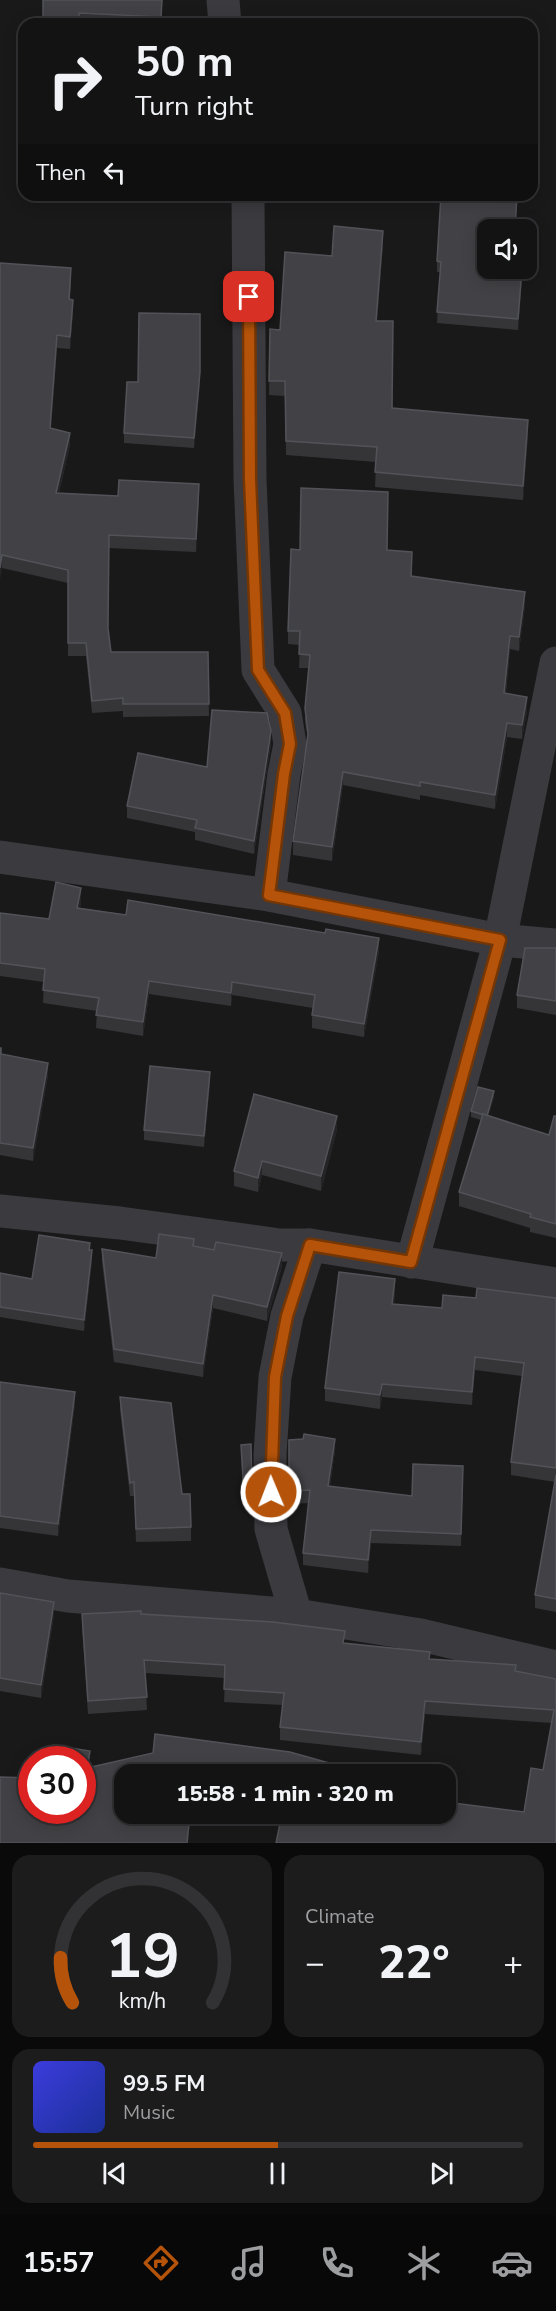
<!DOCTYPE html>
<html lang="en">
<head>
<meta charset="utf-8">
<style>
	:root { --surface:#131314; --page:#1c1c1d; --text:#f1f3f6; --muted:#9d9ea0; --line:#323234; --accent:#b45309 }
	body { margin:0; font-family:"Nunito Sans",sans-serif; background:var(--page); color:var(--text); height:100vh; display:flex; flex-direction:column; font-size:22px; white-space:nowrap }
	* { box-sizing:border-box; margin:0 }
	p { font-size:20px; color:var(--muted) }
	.icon { flex:none; width:33px; height:33px; fill:none; stroke:currentColor; stroke-width:2; stroke-linecap:round; stroke-linejoin:round }
	.map { position:relative; height:1843px; overflow:hidden }
	.details { display:flex; flex-direction:column; gap:12px; padding:12px; background:#0a0a0b; flex:1 }
	.details>* { flex:none }
	.banner { position:absolute; left:18px; top:18px; width:520px; height:183px; border-radius:18px; box-shadow:0 3px 15px #0003,0 0 0 2px var(--line); background:#131314; color:var(--text); overflow:hidden }
	.controls { position:absolute; left:477px; top:219px; display:grid; gap:12px }
	.controls a { display:grid; place-items:center; width:60px; height:60px; border-radius:12px; background:var(--surface); box-shadow:0 3px 15px #0003,0 0 0 2px var(--line); font-size:30px }
	.speed { position:absolute; left:18px; top:1746px; display:flex; gap:12px; font-size:30px; font-weight:700; text-align:center }
	.speed>* { display:grid; place-content:center; width:78px; height:78px; border-radius:50%; background:var(--surface); box-shadow:0 3px 15px #0003,0 0 0 2px var(--line); line-height:1 }
	.speed .limit { border:9px solid #d22; background:#fff; color:#111 }
	.pin { position:absolute; display:grid; place-items:center; width:51px; height:51px; color:#fff; margin:-26px; border-radius:12px; box-shadow:0 3px 9px #0006 }
	.me { position:absolute; width:66px; margin:-33px; rotate:359deg; stroke-linejoin:round; filter:drop-shadow(0 0 4px #0008) }
	.turn { display:flex; align-items:center; gap:21px; height:126px; padding:0 18px; font-size:27px }
	.turn .icon { width:78px; height:78px; stroke-width:2.5 }
	.turn b { display:block; font-size:42px; line-height:51px }
	.then { display:flex; align-items:center; height:57px; padding:0 18px; background:#0003; gap:12px; font-size:22px }
	.big { font-size:45px; font-weight:800; line-height:1.1 }
	.details .widget { flex:1; display:flex; flex-direction:column; justify-content:center; gap:9px; min-width:0; padding:0 21px; border-radius:18px; background:var(--page) }
	.details .dial { align-items:center; gap:0 }
	.dial svg { height:156px; overflow:visible; fill:none; stroke:var(--line); stroke-width:7; stroke-linecap:round; text-anchor:middle }
	.dial text { fill:var(--text); stroke:none }
	.song { display:flex; align-items:center; gap:18px }
	.cover { width:72px; height:72px; border-radius:9px; background:linear-gradient(135deg,hsl(240 70% 55%),hsl(230 70% 35%)) }
	.played { height:6px; border-radius:3px; background:linear-gradient(90deg,var(--accent) 50%,var(--line) 50%) }
	.keys { display:flex; justify-content:space-around; direction:ltr }
	.heat { display:flex; justify-content:space-between; align-items:center; font-size:33px; direction:ltr }
	.details .tiles { flex:1; display:grid; gap:12px; grid-template-columns:1fr 1fr }
	.widget:last-child { grid-column:span 2 }
	.trip { position:absolute; left:114px; top:1764px; width:342px; height:60px; border-radius:18px; background:var(--surface); box-shadow:0 3px 15px #0003,0 0 0 2px var(--line); font-weight:800; line-height:60px; text-align:center }
	.tab-bar { display:flex; height:96px; justify-content:space-around; align-items:center; background:#080808; color:var(--muted) }
	.tab-bar .icon { width:42px; height:42px }
	.tab-bar .active { color:var(--accent) }
	.tab-bar b { font-size:27px; color:var(--text) }
	.map>svg:first-child { display:block }
	.lines { fill:none; stroke-linecap:round; stroke-linejoin:round }
	.street { stroke:#3a3a3f; stroke-width:33 }
	.wall { fill:#353538 }
	.shaded-wall { fill:#242426 }
	.building { fill:#424246; stroke:#525358; stroke-width:1.5 }
	.route-casing { stroke:#753606; stroke-width:15 }
	.route { stroke:#b45309; stroke-width:10 }
</style>
</head>
<body>
<div class="map">
<svg width="556" height="1843" viewBox="0 0 556 1843">
	<rect width="100%" height="100%" fill="#19191a"/>
	<g class="lines">
		<g class="street">
			<polyline points="223,0 225,24"/>
			<polyline points="248,195 250,479 258,670 285,713 290,744 284,774 269,895"/>
			<polyline points="0,857 269,895 500,940 556,945"/>
			<polyline points="0,1211 120,1223 280,1245 310,1245 556,1284"/>
			<polyline points="412,1262 500,940 556,663"/>
			<polyline points="0,1584 68,1596 296,1615 421,1635 556,1667"/>
			<polyline points="296,1615 271,1529 270,1455 275,1377 287,1316 310,1245"/>
		</g>
	</g>
	<g class="wall">
		<polygon points="43,0 162,0 161,24 43,24"/>
		<polygon points="441,195 517,195 515,230 488,230 522,278 518,330 437,323 440,272 437,272 437,261"/>
		<polygon points="383,245 377,321 393,408 528,435 523,500 375,487 376,462 286,455 285,396 269,395 270,329 280,330 332,256"/>
		<polygon points="0,263 71,280 70,299 73,312 70,349 57,348 51,428 70,445 59,493 118,496 199,496 196,552 109,548 108,629 111,652 208,652 209,716 123,717 123,711 92,713 86,656 68,656 68,583 2,568"/>
		<polygon points="138,382 200,383 194,448 124,443 124,433"/>
		<polygon points="300,550 388,550 412,565 412,576 525,606 519,651 510,649 506,693 527,711 522,739 507,737 495,809 420,795 420,800 343,785 332,861 293,855 293,841 308,740 305,721 305,708 309,668 299,668 300,645 288,644 288,631"/>
		<polygon points="271,744 254,854 195,840 195,832 127,818 127,806 207,767"/>
		<polygon points="81,901 80,908 379,951 364,1037 312,1028 312,1015 313,1008 232,995 231,1006 149,994 143,1036 96,1028 97,1011 43,1003 44,982 0,976 0,913 49,919"/>
		<polygon points="556,948 556,1015 517,1008 517,995"/>
		<polygon points="0,1048 1,1054 48,1075 33,1161 0,1155"/>
		<polygon points="210,1082 204,1147 144,1140 144,1130"/>
		<polygon points="494,1097 488,1116 549,1135 556,1116 556,1238 530,1232 530,1228 459,1206 459,1192 481,1120 471,1117 471,1111"/>
		<polygon points="337,1130 321,1191 262,1175 258,1192 234,1186 234,1171"/>
		<polygon points="194,1246 282,1266 267,1321 213,1308 203,1377 114,1362 102,1262 102,1249 156,1258"/>
		<polygon points="90,1250 92,1261 84,1331 0,1317 0,1273 32,1279"/>
		<polygon points="395,1292 394,1304 442,1308 476,1298 556,1298 556,1612 535,1608 535,1595 555,1482 511,1475 511,1462 522,1376 475,1370 472,1405 382,1397 380,1409 325,1401 325,1388"/>
		<polygon points="0,1382 75,1404 58,1536 0,1528"/>
		<polygon points="120,1397 182,1494 191,1527 191,1541 136,1542 134,1496 130,1496 120,1410"/>
		<polygon points="289,1440 335,1451 330,1486 412,1496 463,1478 461,1546 371,1543 368,1573 303,1565 303,1553 309,1503 289,1504"/>
		<polygon points="251,1444 252,1505 244,1506 241,1445"/>
		<polygon points="0,1593 54,1615 41,1698 0,1691"/>
		<polygon points="82,1614 141,1614 345,1643 430,1659 516,1672 556,1679 556,1843 524,1812 543,1770 552,1723 425,1714 421,1755 280,1740 280,1727 283,1705 224,1702 225,1678 145,1673 147,1710 88,1714 82,1627"/>
	</g>
	<g class="shaded-wall">
		<polygon points="383,231 383,245 376,335 376,321"/>
		<polygon points="522,268 522,278 518,330 518,319"/>
		<polygon points="73,300 73,312 70,349 70,337"/>
		<polygon points="200,325 200,383 194,448 194,438"/>
		<polygon points="57,335 57,348 50,440 50,428"/>
		<polygon points="528,420 528,435 523,500 523,486"/>
		<polygon points="70,433 70,445 56,505 56,493"/>
		<polygon points="199,484 199,496 196,552 196,539"/>
		<polygon points="2,555 2,568 0,580 0,568"/>
		<polygon points="525,592 525,606 519,651 519,637"/>
		<polygon points="510,636 510,649 504,706 504,693"/>
		<polygon points="527,697 527,711 522,739 522,725"/>
		<polygon points="507,723 507,737 495,809 495,795"/>
		<polygon points="271,731 271,744 254,854 254,841"/>
		<polygon points="343,772 343,785 332,861 332,847"/>
		<polygon points="81,888 81,901 77,921 77,908"/>
		<polygon points="379,938 379,951 364,1037 364,1024"/>
		<polygon points="149,981 149,994 143,1036 143,1022"/>
		<polygon points="232,982 232,995 231,1006 231,993"/>
		<polygon points="48,1063 48,1075 33,1161 33,1148"/>
		<polygon points="210,1072 210,1082 204,1147 204,1136"/>
		<polygon points="494,1091 494,1097 487,1122 487,1116"/>
		<polygon points="337,1116 337,1130 321,1191 321,1176"/>
		<polygon points="262,1161 262,1175 258,1192 258,1178"/>
		<polygon points="92,1250 92,1261 84,1331 84,1320"/>
		<polygon points="282,1253 282,1266 267,1321 267,1307"/>
		<polygon points="395,1279 395,1292 392,1317 392,1304"/>
		<polygon points="213,1295 213,1308 203,1377 203,1364"/>
		<polygon points="475,1357 475,1370 472,1405 472,1392"/>
		<polygon points="382,1384 382,1397 380,1409 380,1395"/>
		<polygon points="75,1392 75,1404 58,1536 58,1524"/>
		<polygon points="335,1439 335,1451 328,1498 328,1486"/>
		<polygon points="371,1530 371,1543 368,1573 368,1560"/>
		<polygon points="54,1602 54,1615 41,1698 41,1685"/>
		<polygon points="425,1701 425,1714 421,1755 421,1742"/>
		<polygon points="90,1751 90,1764 87,1781 87,1768"/>
		<polygon points="190,1814 191,1814 188,1843 187,1843"/>
	</g>
	<g class="building">
		<polygon points="43,0 162,0 161,17 79,13 79,20 43,21"/>
		<polygon points="441,195 517,195 515,230 488,230 488,268 522,268 518,319 437,312 441,262 437,261"/>
		<polygon points="334,226 383,231 376,321 393,321 392,408 528,420 523,486 375,472 377,447 286,441 285,381 269,381 270,329 280,330 285,252 332,256"/>
		<polygon points="0,263 71,268 69,299 73,300 70,337 57,335 50,428 70,433 56,493 118,496 119,480 199,484 196,539 109,535 108,628 111,652 208,652 209,704 123,704 123,698 92,701 86,643 68,643 68,570 2,555 0,568"/>
		<polygon points="139,313 200,314 200,372 194,438 124,433 127,382 138,382"/>
		<polygon points="301,488 388,492 387,550 412,552 411,576 525,592 519,637 510,636 504,693 527,697 522,725 507,723 495,795 420,782 420,786 343,772 332,847 293,841 308,734 305,708 310,655 299,654 300,631 288,631 291,549 300,550"/>
		<polygon points="212,710 267,713 271,731 254,841 195,828 197,820 127,806 138,753 207,767"/>
		<polygon points="56,882 81,888 77,908 126,915 128,900 325,933 326,929 379,938 364,1024 312,1015 315,995 232,982 231,993 149,981 143,1022 96,1015 99,998 43,990 45,969 0,963 0,913 49,919"/>
		<polygon points="525,948 556,948 556,1001 517,995"/>
		<polygon points="0,1048 1,1048 1,1054 48,1063 33,1148 0,1143"/>
		<polygon points="150,1066 210,1072 204,1136 144,1130"/>
		<polygon points="478,1087 494,1091 487,1116 471,1111"/>
		<polygon points="254,1094 337,1116 321,1176 262,1161 258,1178 234,1171"/>
		<polygon points="483,1114 549,1135 554,1116 556,1116 556,1224 530,1217 531,1214 459,1192"/>
		<polygon points="159,1234 194,1239 193,1246 214,1250 216,1242 282,1253 267,1307 213,1295 203,1364 114,1349 102,1249 156,1258"/>
		<polygon points="39,1235 90,1243 89,1250 92,1250 84,1320 0,1307 0,1273 32,1279"/>
		<polygon points="339,1272 395,1279 392,1304 442,1308 443,1295 476,1298 477,1288 556,1298 556,1468 511,1462 524,1363 475,1357 472,1392 382,1384 380,1395 325,1388"/>
		<polygon points="0,1382 75,1392 58,1524 0,1516"/>
		<polygon points="120,1397 171,1403 182,1494 190,1494 191,1527 136,1529 134,1482 130,1483"/>
		<polygon points="304,1434 335,1439 328,1486 412,1496 413,1464 463,1466 461,1534 371,1530 368,1560 303,1553 310,1490 289,1491 289,1440 303,1439"/>
		<polygon points="251,1444 252,1495 244,1495 241,1445"/>
		<polygon points="556,1475 556,1599 535,1595"/>
		<polygon points="0,1593 54,1602 41,1685 0,1678"/>
		<polygon points="141,1611 141,1614 273,1622 345,1631 343,1643 430,1652 429,1659 516,1665 515,1671 556,1679 556,1843 276,1843 282,1814 446,1814 446,1802 524,1812 531,1768 543,1770 554,1710 425,1701 421,1742 280,1727 284,1693 224,1689 225,1665 144,1660 147,1697 88,1701 82,1614"/>
		<polygon points="155,1734 290,1752 368,1774 124,1774 124,1814 190,1814 187,1843 0,1843 0,1777 32,1778 32,1810 82,1810 82,1760 51,1760 53,1745 90,1751 87,1768 153,1753"/>
	</g>
	<g class="lines">
		<g class="route-casing">
			<polyline id="route" points="249,297 250,479 258,670 285,713 290,744 284,774 269,895 500,940 411,1262 310,1245 287,1316 275,1377 271,1492"/>
		</g>
		<use href="#route" class="route"/>
	</g>
</svg>
<div class="controls">
<a><svg class="icon" aria-label="sound" viewBox="0 0 24 24"><path d="M4 9h4l5-4v14l-5-4H4zM17 9q2 3 0 6"/></svg></a>
</div>
<div class="speed"><div class="limit">30</div></div>
<div class="pin" style="left:249px;top:297px;background:#d93025"><svg class="icon" aria-label="arrive" viewBox="0 0 24 24"><path d="M6 21V4h12l-3 4 3 4H6"/></svg></div>
<svg class="me" style="left:271px;top:1492px" viewBox="-20 -20 40 40"><circle r="17" fill="#b45309" stroke="#fff" stroke-width="3"/><path d="M0-11L8 9 0 5-8 9z" fill="#fff"/></svg>
<div class="trip">15:58 · 1 min · 320 m</div>
<div class="banner">
<div class="turn"><svg class="icon" aria-label="right" viewBox="0 0 24 24"><path d="M7 20v-9h11M14 6l5 5-5 5"/></svg><div><b>50 m</b>Turn right</div></div>
<div class="then">Then<svg class="icon" aria-label="left" viewBox="0 0 24 24"><path d="M17 20v-9H6M10 6l-5 5 5 5"/></svg></div>
</div>
</div>
<section class="details">
<div class="tiles">
<div class="widget dial"><svg viewBox="0 0 100 80">
<path d="M14 69A42 42 0 1 1 86 69"/>
<path d="M14 69A42 42 0 0 1 8 46" stroke="#b45309"/>
<text x="50" y="56" font-size="32" font-weight="700">19</text>
<text x="50" y="72" font-size="11">km/h</text>
</svg></div>
<div class="widget"><p>Climate</p>
<div class="heat"><a>−</a><b class="big">22°</b><a>+</a></div>
</div>
<div class="widget">
<div class="song"><i class="cover"></i><div><b>99.5 FM</b><p>Music</p></div></div>
<div class="played"></div>
<div class="keys"><svg class="icon" aria-label="previous" viewBox="0 0 24 24"><path d="M18 5L8 12l10 7zM5 5v14"/></svg><svg class="icon" aria-label="pause" viewBox="0 0 24 24"><path d="M8 5v14M16 5v14"/></svg><svg class="icon" aria-label="next" viewBox="0 0 24 24"><path d="M6 5l10 7-10 7zM19 5v14"/></svg></div>
</div>
</div>
</section>
<nav class="tab-bar">
<b>15:57</b>
<svg class="icon active" aria-label="directions" viewBox="0 0 24 24"><path d="M12 3l9 9-9 9-9-9zM9 14v-3h6M13 9l2 2-2 2"/></svg>
<svg class="icon" aria-label="music" viewBox="0 0 24 24"><path d="M9 18V5l10-2v13"/><circle cx="6" cy="18" r="3"/><circle cx="16" cy="16" r="3"/></svg>
<svg class="icon" aria-label="phone" viewBox="0 0 24 24"><path d="M5 4h4l2 5-3 2q2 4 5 5l2-3 5 2v4C11 20 4 13 5 4z"/></svg>
<svg class="icon" aria-label="climate" viewBox="0 0 24 24"><path d="M12 3v18M4 7l16 10M4 17L20 7"/></svg>
<svg class="icon" aria-label="car" viewBox="0 0 24 24"><path d="M5 17H2v-5l4-1 3-4h7l3 4 3 1v5h-3M9 17h6M6 11h13"/><circle cx="7" cy="17" r="2"/><circle cx="17" cy="17" r="2"/></svg>
</nav>
</body>
</html>
